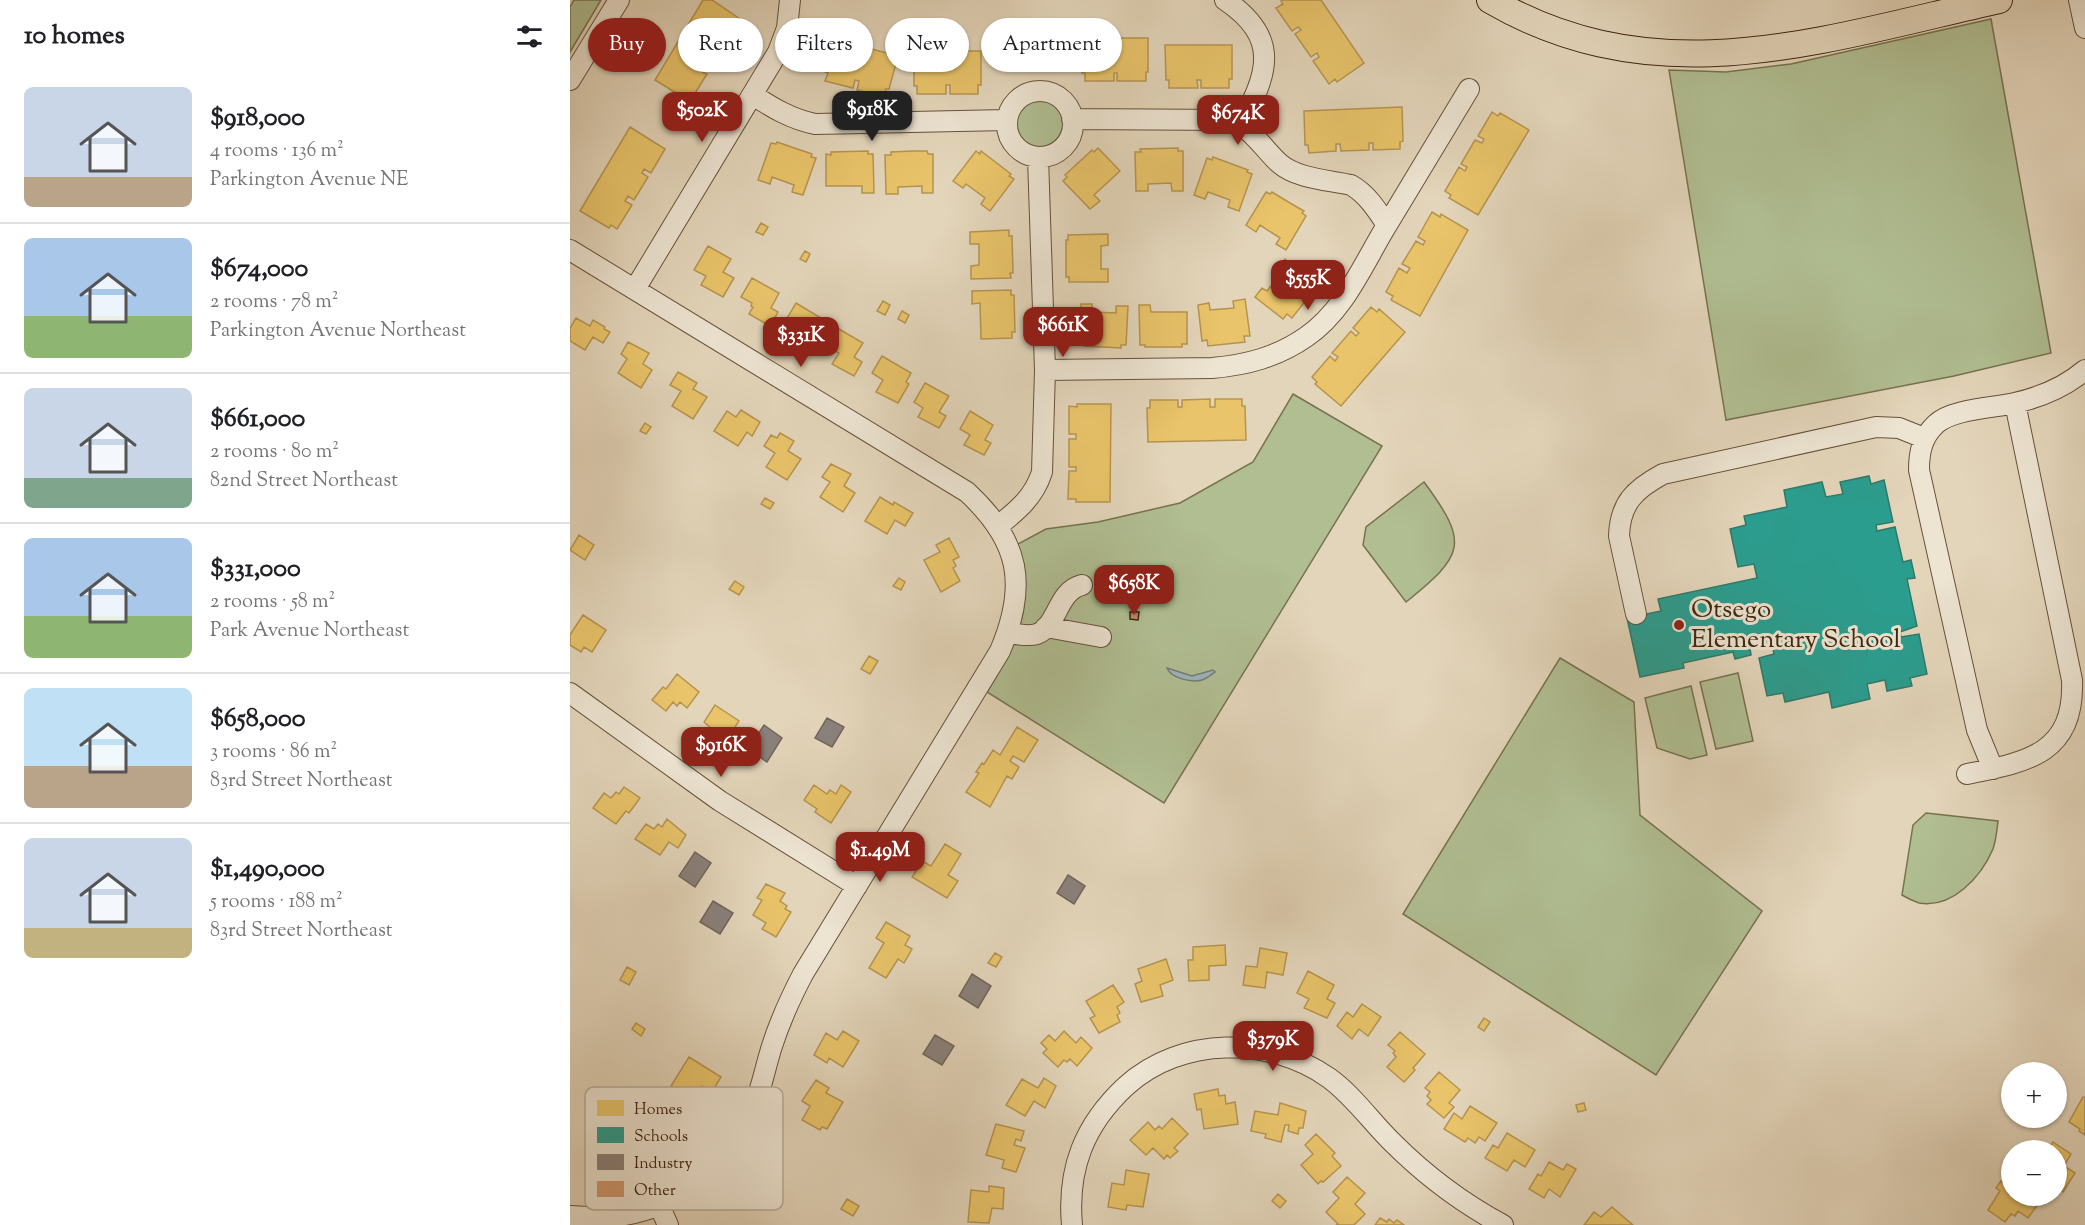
<!DOCTYPE html>
<html lang="en">
<head>
<meta charset="utf-8">
<style>
	:root { --surface:#fff; --page:#f6f6f6; --text:#202124; --muted:#757577; --line:#e0e0e0; --accent:#8f2418 }
	body { margin:0; font-family:"Sorts Mill Goudy",serif; background:var(--page); color:var(--text); height:100vh; display:flex; flex-direction:column; font-size:22px; white-space:nowrap }
	* { box-sizing:border-box; margin:0 }
	p { font-size:20px; color:var(--muted) }
	.icon { flex:none; width:33px; height:33px; fill:none; stroke:currentColor; stroke-width:2; stroke-linecap:round; stroke-linejoin:round }
	.map { position:relative; flex:1; overflow:hidden }
	.panel { display:flex; flex-direction:column; background:var(--surface); width:570px }
	.panel>* { flex:none }
	.top-card { position:absolute; left:18px; top:18px; width:570px; height:54px; display:flex; gap:12px }
	.buttons { position:absolute; left:1431px; top:1062px; display:grid; gap:12px }
	.buttons a { display:grid; place-items:center; width:66px; height:66px; border-radius:50%; background:var(--surface); box-shadow:0 2px 4px #0004; font-size:30px }
	.price { position:absolute; translate:-50% -51px; padding:0 14px; border-radius:12px; background:var(--accent); color:#fff; font-size:20px; line-height:39px; filter:drop-shadow(0 2px 3px #0008) }
	.price::after { content:''; position:absolute; left:50%; top:36px; width:18px; height:14px; margin-left:-9px; background:inherit; clip-path:polygon(0 0,100% 0,50% 100%) }
	.price.on { background:#222; color:#fff }
	ul { padding:0; list-style:none }
	li { display:flex; align-items:center; gap:18px; height:150px; padding:0 24px }
	li+li { border-top:2px solid var(--line) }
	li span { display:grid; place-items:center; flex:none; width:168px; height:120px; border-radius:9px; color:#555 }
	li>.icon { margin-inline-start:auto }
	span .icon { width:72px; height:72px; fill:#fffc; stroke-width:1 }
	li b { font-size:26px }
	h2 { display:flex; justify-content:space-between; align-items:center; height:72px; padding:0 24px; font-size:26px }
	.tag { padding:0 21px; border-radius:27px; background:var(--surface); box-shadow:0 2px 4px #0004; font-size:21px; line-height:54px }
	.tag.on { background:var(--accent); color:#fff }
	main { display:flex; flex:1; min-height:0 }
	.map>svg:first-child { display:block }
	.green { fill:#b0be92; stroke:#777250; stroke-width:1.5 }
	.water { fill:#9ab6bb; stroke:#757c76; stroke-width:1.5 }
	.homes { fill:#e9c46a; stroke:#b6944f; stroke-width:1.5 }
	.schools { fill:#2a9d8f; stroke:#307969; stroke-width:1.5 }
	.industry { fill:#8a817c; stroke:#73655b; stroke-width:1.5 }
	.building { fill:#d29871; stroke:#3e250f; stroke-width:1.5 }
	.lines { fill:none; stroke-linecap:round; stroke-linejoin:round }
	.minor-casing { stroke:#67513a; stroke-width:22 }
	.major-casing { stroke:#3e250f; stroke-width:28 }
	.minor { stroke:#ede4d2; stroke-width:20 }
	.major { stroke:#e3d5ba; stroke-width:26 }
	.poi-dot { fill:#8f2418; stroke:#ede4d2; stroke-width:2 }
	.labels { text-anchor:middle; dominant-baseline:central; stroke-width:6; stroke-linejoin:round; paint-order:stroke }
	.poi-label { font-size:26px; fill:#3e250f; stroke:#ede4d2; text-anchor:start }
	.key { fill:#ede4d2; stroke:#b8ab98; stroke-width:1.5 }
	.key-label { font-size:16px; fill:#3e250f }
</style>
</head>
<body>
<main>
<section class="panel">
<h2>10 homes<svg class="icon" aria-label="filters" viewBox="0 0 24 24"><path d="M4 7h16M4 17h16"/><circle cx="9" cy="7" r="2"/><circle cx="15" cy="17" r="2"/></svg></h2>
<ul>
<li><span style="background:linear-gradient(#c9d6e8 75%,#b9a48a 0)"><svg class="icon" aria-label="home" viewBox="0 0 24 24"><path d="M3 11l9-7 9 7M6 9v11h12V9"/></svg></span><div><b>$918,000</b><p>4 rooms · 136 m²</p><p>Parkington Avenue NE</p></div></li>
<li><span style="background:linear-gradient(#a9c7e8 65%,#8fb573 0)"><svg class="icon" aria-label="home" viewBox="0 0 24 24"><path d="M3 11l9-7 9 7M6 9v11h12V9"/></svg></span><div><b>$674,000</b><p>2 rooms · 78 m²</p><p>Parkington Avenue Northeast</p></div></li>
<li><span style="background:linear-gradient(#c9d6e8 75%,#7fa58c 0)"><svg class="icon" aria-label="home" viewBox="0 0 24 24"><path d="M3 11l9-7 9 7M6 9v11h12V9"/></svg></span><div><b>$661,000</b><p>2 rooms · 80 m²</p><p>82nd Street Northeast</p></div></li>
<li><span style="background:linear-gradient(#a9c7e8 65%,#8fb573 0)"><svg class="icon" aria-label="home" viewBox="0 0 24 24"><path d="M3 11l9-7 9 7M6 9v11h12V9"/></svg></span><div><b>$331,000</b><p>2 rooms · 58 m²</p><p>Park Avenue Northeast</p></div></li>
<li><span style="background:linear-gradient(#bfe0f5 65%,#b9a48a 0)"><svg class="icon" aria-label="home" viewBox="0 0 24 24"><path d="M3 11l9-7 9 7M6 9v11h12V9"/></svg></span><div><b>$658,000</b><p>3 rooms · 86 m²</p><p>83rd Street Northeast</p></div></li>
<li><span style="background:linear-gradient(#c9d6e8 75%,#c2b280 0)"><svg class="icon" aria-label="home" viewBox="0 0 24 24"><path d="M3 11l9-7 9 7M6 9v11h12V9"/></svg></span><div><b>$1,490,000</b><p>5 rooms · 188 m²</p><p>83rd Street Northeast</p></div></li>
</ul>
</section>
<div class="map">
<svg width="1515" height="1225" viewBox="0 0 1515 1225">
	<rect width="100%" height="100%" fill="#e3d5ba"/>
	<filter id="stains"><feTurbulence type="fractalNoise" baseFrequency=".00333" numOctaves="4"/><feColorMatrix values="0 0 0 0 .2 0 0 0 0 .09 0 0 0 0 .02 0 0 0 .5 -.17"/></filter>
	<radialGradient id="worn" r=".72"><stop offset=".6" stop-color="#630" stop-opacity="0"/><stop offset="1" stop-color="#630" stop-opacity=".3"/></radialGradient>
	<path class="green" d="M4,0H31L0,52V7Z
		M1421,19L1481,353L1384,376L1156,420L1099,70L1156,72L1221,64Z
		M445 123a24 24 0 1 1 48 0a24 24 0 1 1-48 0Z
		M723,394L812,446L594,803L417,692C449,638 466,608 446,545L476,529L528,522L610,503L683,462Z
		M854,482C900,544 894,555 836,602L793,545L796,527Z
		M990,658L1064,702L1070,815L1192,911L1086,1075L833,914Z
		M1168,673L1183,741L1146,749L1130,682Z
		M1121,686L1137,755L1120,759L1087,748L1075,698Z
		M1356,813L1428,821C1427,830 1426,840 1423,849C1411,877 1382,909 1349,903C1343,901 1337,898 1332,895L1343,825Z"/>
	<path class="water" d="M597,668L622,676L643,670L645,672C641,675 636,679 632,680C621,683 601,678 597,668Z"/>
	<path class="homes" d="M133,0H142L170,19L156,43L149,39L147,43L153,47L139,70L133,66L130,71L137,74L122,98L116,95L114,98L85,80Z
		M713,0H751L794,63L767,82L765,79L759,84L743,61L749,57L747,53L741,57L725,34L731,30L728,27L722,31L706,8L713,4L711,1Z
		M428,25H494V59L492,60V68H464V60H460V68H431V60H428Z
		M512,38H578V72H576V81H547V73H544V81H515V73H512Z
		M264,39L328,56L319,89H316L314,97L287,90L289,81L285,80L283,88L255,81L258,73L255,72Z
		M595,45H662V79H659V88H631V80H627L628,88H599V80H596Z
		M344,51H411V85H408V94H380V85H376V94H347V86H344Z
		M832,107L833,141L830,142V149L803,150V143H799V150L771,151L770,144H766V151L739,153L738,145H735L734,111Z
		M922,112L928,116L930,113L959,130L908,215L879,198L881,195L875,191L889,167L895,171L897,167L891,164L905,140L912,143L914,139L908,136Z
		M60,127L95,149L81,173L74,169L72,173L78,177L64,200L58,196L55,201L62,205L47,229L41,225L39,228L10,211Z
		M207,142L242,154L241,157L246,158L233,195L222,192L224,185L202,177L200,184L188,180L201,143L206,144Z
		M528,148L550,171L524,195L530,201L520,209L493,181L497,177L495,175L522,150L524,152Z
		M608,148V151H613V191H602L601,183L578,184V191H566L565,152H571L570,149Z
		M298,151V154H303L304,193H292V186H256V154L261,155V152Z
		M342,151H357L358,154H363V193H352V186L328,187V194H316L315,155H321V152Z
		M406,151L410,154L411,151L441,174L439,176L444,179L420,211L411,204L415,198L396,184L393,188L383,181Z
		M643,157L678,170L677,172L682,174L669,211L658,207L660,200L638,192L635,199L624,195L637,158L642,160Z
		M696,192L700,194L702,192L720,203L734,211L732,213L736,216L716,250L706,244L710,238L690,225L686,232L676,225Z
		M862,212L870,217L871,214L898,230L850,316L821,300L823,296L816,292L829,268L837,273L840,268L832,264L846,241L853,245L855,241L848,237Z
		M191,223L198,227L193,235L186,232Z
		M439,230V236H442L443,273H440L441,278L401,279V266L409,265V244H400V232Z
		M538,234V245L531,246V269H538V282H499V277H496V240H498V235Z
		M138,246L161,259L153,272L164,278L153,297L131,285L136,276L124,270Z
		M235,251L240,254L236,262L230,259Z
		M715,259L743,281L739,286L744,290L722,318L717,314L713,319L685,297L692,288L697,291L713,271L708,268Z
		M182,278L209,293L201,308L208,312L200,326L179,314L183,307L181,306L182,303L171,297Z
		M441,290V295H444L445,332H442V338L411,339L410,303L402,304V291Z
		M675,299L680,336H674L675,342L638,346L637,340L632,341L628,305L639,303L640,310L664,308L663,301Z
		M313,301L320,305L315,315L307,311Z
		M226,303L251,318L245,329L253,334L242,353L222,340L227,332L225,330L227,327L216,320Z
		M511,304H522V312L546,313V306H558L556,345H551V348L514,346V343H509Z
		M569,305H580L581,312H617V344H612V347H575V345H570Z
		M801,307L807,312L809,309L835,332L771,406L745,384L747,382L742,377L760,356L765,361L768,357L762,353L781,331L786,336L789,333L783,328Z
		M332,311L339,315L335,323L328,319Z
		M6,318L20,326L23,320L35,327L34,329L40,332L33,343L23,337L15,350L0,341V328Z
		M269,329L293,343L284,357L292,362L284,376L262,364L269,353L258,347Z
		M58,342L79,353L73,364L82,370L71,388L48,373L57,359L51,354Z
		M312,356L341,373L336,382L339,384L328,403L306,392L313,380L302,373Z
		M108,372L127,383L123,389L137,397L123,419L102,406L111,391L100,385Z
		M355,383L379,396L369,412L376,416L369,428L348,417L353,408L344,402Z
		M640,399V407H645V399H672V406H675L676,440L578,442L577,408H580V400H608V407H612V400Z
		M507,404H541L540,502H506V499H498L499,471H506V467H499V439H506V434H499V406L507,407Z
		M171,410L190,422L182,436L177,432L168,446L144,431L157,411L166,417Z
		M400,411L423,425L415,440L421,443L414,455L394,445L400,435L390,429Z
		M75,423L81,427L76,434L70,431Z
		M210,433L224,441L218,451L231,459L217,480L196,467L205,453L194,446L201,435L207,438Z
		M261,464L281,474L274,486L285,493L273,512L250,497L260,482L252,477Z
		M310,497L323,505L324,502L343,513L335,526L325,520L317,534L295,521Z
		M195,498L204,503L200,509L191,504Z
		M9,535L24,545L15,560L0,550Z
		M379,538L389,557L383,560L386,566L383,568L390,581L371,592L354,560L370,552L366,545Z
		M329,578L335,582L331,590L323,586Z
		M165,581L174,587L169,595L159,589Z
		M13,615L36,630L22,652L14,647L11,652L0,645V635Z
		M299,656L308,661L300,674L291,669Z
		M107,674L129,692L117,708L110,702L107,706L103,702L96,711L82,700L93,687L96,689Z
		M145,705L169,721L150,750L135,740L142,729L134,722Z
		M447,727L468,740L454,762L443,756L440,761L449,767L442,779L437,776L420,807L396,792L409,773L406,772L412,763L414,764L423,750L430,755Z
		M244,785L257,794L260,790L266,794L271,785L281,792L261,823L245,812L247,809L234,800Z
		M54,787L70,798L59,813L56,811L46,824L23,808L34,793L41,798L46,792L49,794Z
		M97,819L116,835L108,848L99,842L90,855L65,839L76,824L84,829L88,824L92,827Z
		M375,844L391,854L378,875L388,881L377,898L342,877L352,861L361,866Z
		M196,884L215,893L210,901L217,906L215,909L221,912L206,937L192,929L196,923L183,915L192,900L187,898Z
		M316,922L340,936L335,945L342,949L334,963L328,959L316,978L299,968L314,943L306,938Z
		M655,945L656,965L639,966V980L619,981L618,960H623V947Z
		M690,948L717,953L713,975L697,972L695,988L673,985L676,966L687,967Z
		M425,953L432,957L426,967L418,963Z
		M596,959L603,980L590,985L593,996L571,1002L565,984L572,981L568,969Z
		M57,967L66,972L59,985L50,980Z
		M738,971L764,985L757,999L765,1003L757,1018L734,1008L739,999L727,993Z
		M543,985L554,1002L547,1007L550,1013L547,1015L550,1022L529,1033L520,1018L525,1016L516,1001Z
		M792,1004L811,1017L798,1036L789,1029L782,1039L767,1026L777,1012L783,1017Z
		M914,1018L920,1022L914,1031L908,1027Z
		M66,1023L75,1029L71,1036L62,1029Z
		M273,1031L289,1041L273,1067L259,1058L257,1063L244,1055L256,1033L267,1040Z
		M494,1031L506,1043L511,1037L522,1048L507,1066L500,1059L497,1062L494,1060L488,1067L473,1053L477,1049L471,1043L479,1035L485,1041Z
		M830,1032L855,1054L843,1068L845,1070L834,1082L817,1067L826,1057L823,1053L825,1051L818,1045Z
		M119,1057L151,1077L142,1092L132,1086L124,1100L101,1086Z
		M869,1072L890,1090L879,1103L884,1107L874,1118L857,1104L861,1100L857,1096L860,1092L855,1088Z
		M474,1078L486,1086L475,1108L464,1101L455,1116L436,1105L452,1079L468,1088Z
		M246,1080L259,1088L256,1093L273,1102L257,1129L252,1127L250,1130L232,1120L240,1106L232,1101Z
		M648,1089L649,1096L655,1095L656,1104L665,1102L668,1124L634,1129L631,1109L627,1110L624,1094Z
		M1513,1097L1515,1098V1135L1509,1131L1510,1129L1499,1122Z
		M710,1103L736,1111L733,1128H729L728,1134L718,1131L719,1125H715L711,1142L695,1138L696,1134L681,1131L685,1111L708,1115Z
		M1014,1103L1016,1110L1008,1112L1006,1105Z
		M900,1106L927,1123L915,1141L909,1137L905,1143L898,1138L895,1142L874,1129L884,1113L892,1119Z
		M602,1118L618,1134L604,1148L608,1151L600,1158L597,1155L594,1159L583,1148L576,1155L560,1140L578,1122L585,1130L589,1126L592,1129Z
		M426,1124L454,1131L451,1141L446,1139L444,1145L455,1148L446,1172L432,1168L434,1160L416,1155Z
		M937,1133L965,1150L955,1167L944,1160L937,1171L915,1158L923,1145L928,1148Z
		M746,1134L765,1153L762,1156L771,1166L753,1182L751,1181L748,1184L731,1165L743,1154L735,1145Z
		M1483,1142L1501,1154L1494,1166L1505,1173L1493,1192L1486,1188V1150H1478Z
		M979,1162L993,1170L997,1164L1006,1169L990,1197L979,1189L974,1198L959,1189L968,1174L971,1176Z
		M556,1170L579,1174L573,1207L557,1205L556,1210L538,1207L542,1183L554,1185Z
		M777,1177L795,1193L785,1204L795,1214L784,1225H766L768,1224L756,1212L769,1198L763,1192Z
		M1431,1181L1442,1188V1196H1464L1471,1200L1458,1218L1448,1211L1445,1216L1441,1214L1435,1222L1418,1210L1430,1191L1426,1188Z
		M419,1186L434,1188L433,1209L422,1208L419,1223L398,1222L401,1190L419,1192Z
		M708,1194L716,1201L710,1208L702,1201Z
		M277,1199L289,1206L283,1216L271,1209Z
		M1042,1207L1063,1225H1014L1024,1212L1031,1217Z
		M810,1218L817,1222L819,1219L824,1223L827,1220L834,1225H805Z"/>
	<path class="schools" d="M1299,476L1301,484L1314,480L1323,522L1306,525L1307,531L1325,527L1333,562L1341,560L1345,578L1337,579L1347,626L1330,632L1331,637L1349,634L1357,674L1340,678L1342,686L1317,691L1315,680L1297,684L1300,699L1262,708L1259,692L1215,702L1213,693L1197,696L1189,658L1204,654L1202,643L1180,648L1181,655L1165,659L1163,652L1113,663L1114,668L1070,677L1057,618L1091,611L1088,599L1187,578L1184,564L1168,567L1160,529L1176,525L1174,516L1217,507L1214,490L1252,482L1256,497L1273,494L1270,482Z"/>
	<path class="industry" d="M257,718L274,727L262,747L245,738Z
		M194,725L212,738L197,762L178,749Z
		M125,852L141,863L125,887L109,876Z
		M498,875L515,886L504,904L487,893Z
		M143,901L163,913L150,934L130,922Z
		M402,974L421,986L408,1008L389,996Z
		M365,1035L384,1046L372,1065L353,1054Z"/>
	<path class="building" d="M560,612H569L568,620L560,619Z"/>
	<g class="lines">
		<g class="minor-casing">
			<path id="minor" d="M655,0C711,38 698,73 671,124
				M1509,0L1515,28
				M0,80L49,0
				M437 124a33 33 0 1 1 66 0a33 33 0 1 1-66 0Z
				M183,95C203,108 221,119 245,124L437,120
				M502,119L659,120C682,128 692,147 709,163C727,179 759,180 781,185C797,194 807,210 817,225
				M0,250L397,492C450,541 458,585 430,651L233,974C221,997 210,1021 202,1046C195,1068 191,1091 182,1112C156,1171 106,1210 41,1217C28,1218 14,1217 0,1216
				M65,289L208,52L217,28L220,0
				M475,370L642,368C677,365 707,357 736,337C773,312 792,267 814,230C842,183 871,136 899,89
				M428,526C448,510 464,497 472,472L475,370L468,157
				M1066,614L1049,536C1050,503 1065,489 1093,474L1306,427L1329,428L1354,438
				M476,627L531,637
				M438,633C447,634 458,637 467,634C488,626 487,591 512,585
				M0,693L150,801L287,886
				M1423,769L1407,730L1349,470C1349,452 1352,437 1366,424C1382,409 1424,408 1445,403C1471,397 1495,387 1515,370
				M1397,774C1457,762 1505,754 1502,680L1445,403
				M89,1205L98,1225
				M502,1225C497,1169 514,1125 556,1086C611,1036 700,1036 759,1078C784,1096 802,1123 823,1143C855,1175 894,1204 933,1225"/>
		</g>
		<g class="major-casing">
			<path id="major" d="M920,0C1088,98 1254,39 1429,0"/>
		</g>
		<use href="#minor" class="minor"/>
		<use href="#major" class="major"/>
	</g>
	<circle class="poi-dot" cx="1109" cy="625" r="6"/>
	<g class="labels">
		<g class="poi-label">
			<text x="1121" y="610">Otsego<tspan x="1121" dy="30">Elementary School</tspan></text>
		</g>
	</g>
	<rect x="15" y="1087" width="198" height="123" rx="9" class="key"/>
	<rect x="27" y="1100" width="27" height="16" fill="#e9c46a"/>
	<rect x="27" y="1127" width="27" height="16" fill="#2a9d8f"/>
	<rect x="27" y="1154" width="27" height="16" fill="#8a817c"/>
	<rect x="27" y="1181" width="27" height="16" fill="#d29871"/>
	<g class="key-label">
		<text x="64" y="1114">Homes</text>
		<text x="64" y="1141">Schools</text>
		<text x="64" y="1168">Industry</text>
		<text x="64" y="1195">Other</text>
	</g>
	<rect width="100%" height="100%" filter="url(#stains)"/>
	<rect width="100%" height="100%" fill="url(#worn)"/>
</svg>
<div class="buttons">
<a>+</a>
<a>−</a>
</div>
<b class="price on" style="left:302px;top:142px">$918K</b>
<b class="price" style="left:132px;top:143px">$502K</b>
<b class="price" style="left:668px;top:146px">$674K</b>
<b class="price" style="left:738px;top:311px">$555K</b>
<b class="price" style="left:493px;top:358px">$661K</b>
<b class="price" style="left:231px;top:368px">$331K</b>
<b class="price" style="left:564px;top:616px">$658K</b>
<b class="price" style="left:151px;top:778px">$916K</b>
<b class="price" style="left:310px;top:883px">$1.49M</b>
<b class="price" style="left:703px;top:1072px">$379K</b>
<div class="top-card">
<a class="tag on">Buy</a>
<a class="tag">Rent</a>
<a class="tag">Filters</a>
<a class="tag">New</a>
<a class="tag">Apartment</a>
</div>
</div>
</main>
</body>
</html>
